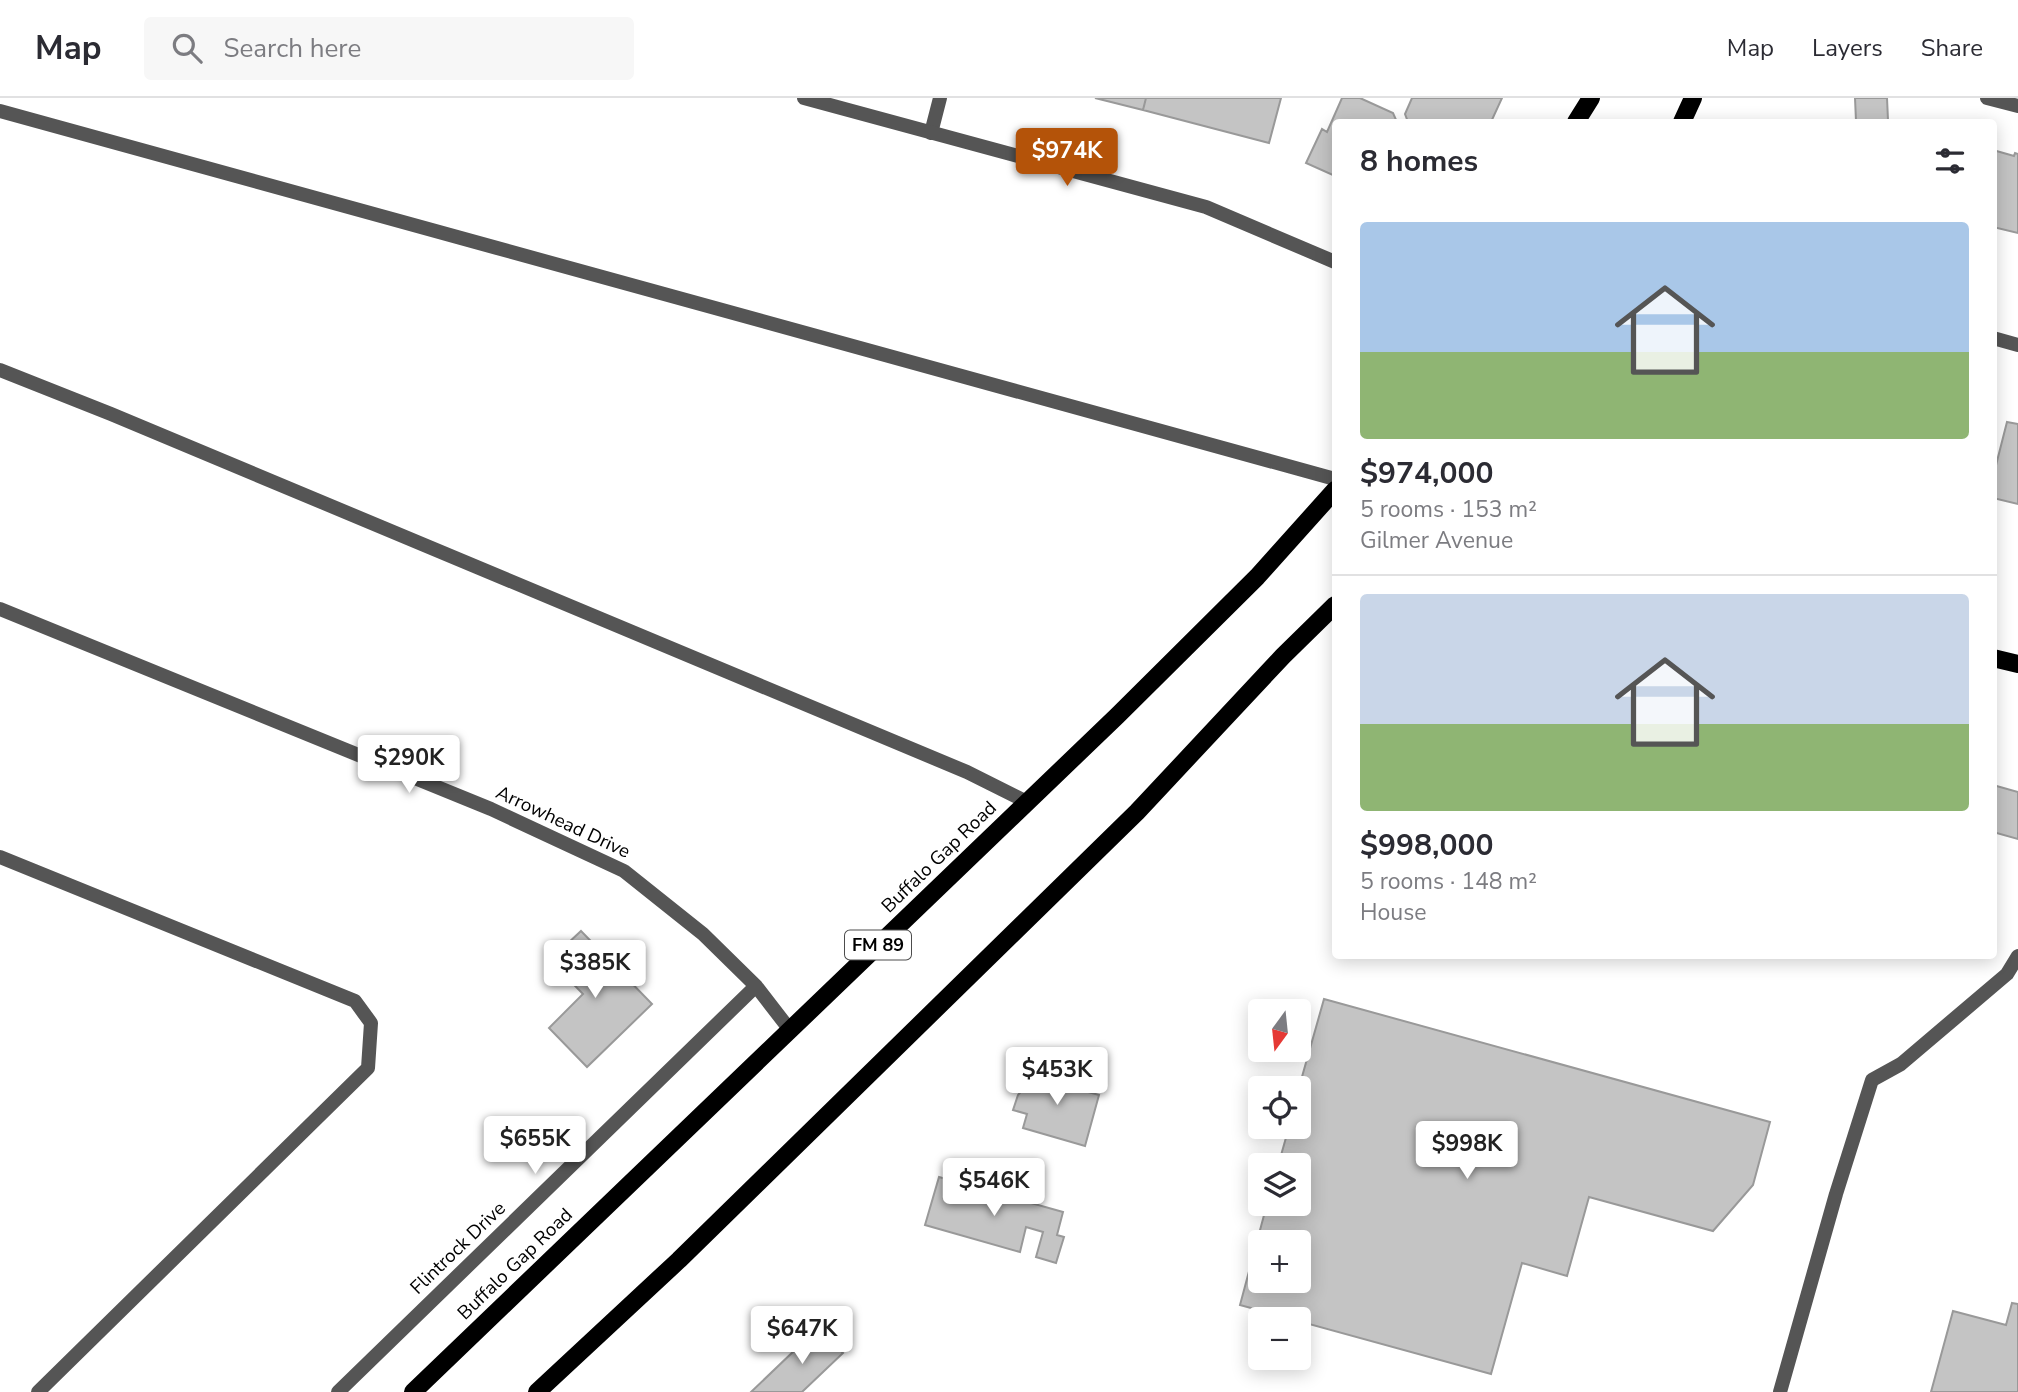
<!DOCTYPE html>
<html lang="en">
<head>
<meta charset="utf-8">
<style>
	:root { --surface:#fff; --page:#f7f7f7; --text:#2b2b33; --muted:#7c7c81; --line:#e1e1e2; --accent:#b45309 }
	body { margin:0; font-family:"Nunito Sans",sans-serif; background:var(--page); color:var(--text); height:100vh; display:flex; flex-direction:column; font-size:26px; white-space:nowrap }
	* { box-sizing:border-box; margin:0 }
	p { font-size:23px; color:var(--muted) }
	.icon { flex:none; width:38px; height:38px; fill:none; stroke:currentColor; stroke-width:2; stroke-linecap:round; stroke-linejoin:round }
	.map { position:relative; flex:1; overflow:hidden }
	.drawer { position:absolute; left:1332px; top:21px; width:665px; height:840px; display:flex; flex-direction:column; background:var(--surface); border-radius:7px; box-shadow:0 4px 18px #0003 }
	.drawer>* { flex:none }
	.needle { width:46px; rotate:195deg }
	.controls { position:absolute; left:1248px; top:901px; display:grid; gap:14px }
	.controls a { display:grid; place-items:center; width:63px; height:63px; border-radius:7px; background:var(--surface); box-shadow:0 4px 18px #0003; font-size:35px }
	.price { position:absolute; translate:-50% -60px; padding:0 16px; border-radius:7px; background:#fff; color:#222; font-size:23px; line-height:46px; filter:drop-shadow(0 2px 4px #0008) }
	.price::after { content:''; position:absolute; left:50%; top:42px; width:21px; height:16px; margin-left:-10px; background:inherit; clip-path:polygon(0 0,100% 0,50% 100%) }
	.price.on { background:var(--accent); color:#fff }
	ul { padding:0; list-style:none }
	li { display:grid; align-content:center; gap:14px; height:371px; padding:0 28px }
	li+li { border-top:2px solid var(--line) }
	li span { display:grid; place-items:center; height:217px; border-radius:7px; color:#555 }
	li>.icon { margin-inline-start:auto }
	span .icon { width:126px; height:126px; fill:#fffc; stroke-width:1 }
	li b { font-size:30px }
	h2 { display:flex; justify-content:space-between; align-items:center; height:84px; padding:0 28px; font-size:30px }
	header { display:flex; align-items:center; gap:42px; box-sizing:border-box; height:98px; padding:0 35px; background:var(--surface); border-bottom:2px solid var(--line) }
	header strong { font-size:33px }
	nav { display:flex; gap:38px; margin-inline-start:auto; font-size:24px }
	.search { width:490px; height:63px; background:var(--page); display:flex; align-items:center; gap:18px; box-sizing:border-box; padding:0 24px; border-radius:7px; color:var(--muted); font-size:26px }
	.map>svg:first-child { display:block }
	.building { fill:#c4c4c4; stroke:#999; stroke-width:2; fill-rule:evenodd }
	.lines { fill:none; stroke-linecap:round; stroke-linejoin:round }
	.service { stroke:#555; stroke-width:14 }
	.minor { stroke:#555; stroke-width:14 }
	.primary { stroke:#000; stroke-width:18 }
	.labels { text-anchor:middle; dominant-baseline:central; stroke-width:5; stroke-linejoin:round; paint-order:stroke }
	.shield { fill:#fff; stroke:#4c4c4c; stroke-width:2 }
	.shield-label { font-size:18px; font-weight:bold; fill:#000 }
	.street-label { font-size:19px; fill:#000; stroke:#fff }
</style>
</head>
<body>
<header>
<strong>Map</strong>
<div class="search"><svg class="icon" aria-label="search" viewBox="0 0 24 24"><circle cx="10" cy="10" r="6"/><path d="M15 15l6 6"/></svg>Search here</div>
<nav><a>Map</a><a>Layers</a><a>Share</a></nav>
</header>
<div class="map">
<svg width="2018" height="1294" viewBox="0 0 2018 1294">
	<rect width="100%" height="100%" fill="#fff"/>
	<path class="building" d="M1095,0H1146L1143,12Z
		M1146,0H1281L1269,45L1143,12Z
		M1342,0H1360L1393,15L1397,24H1335V78L1306,65L1322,31L1327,34Z
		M1412,0H1502L1491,24H1408L1405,16Z
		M1855,0H1887L1888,22L1852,24L1856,23Z
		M1993,52L2014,58L2015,55L2018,56V135L1993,129Z
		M2007,324L2018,326V406L1993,400V379Z
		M1993,687L2018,694V741L1993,734Z
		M581,833L652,906L587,969L549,930L583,896L550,862Z
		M1324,901L1770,1024L1753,1087L1713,1133L1589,1099L1567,1178L1522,1165L1491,1276L1240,1207L1267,1106H1298V1068H1278L1289,1029H1298V993ZM1260,1144H1298V1183H1260Z
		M1041,970L1083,982L1081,992L1099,997L1085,1048L1023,1030L1027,1016L1013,1012L1018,997Z
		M939,1079L1063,1114L1057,1137L1064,1139L1056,1165L1036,1159L1043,1134L1026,1129L1020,1154L925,1127Z
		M2012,1205L2018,1206V1294H1931L1953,1213L2006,1227Z
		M818,1230L843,1255L802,1294H751Z"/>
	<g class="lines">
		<path class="service" d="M1987,0L2018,8
			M0,13L1335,381
			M931,35L940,0
			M0,272L111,316L967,674L1027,704
			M0,759L355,903L371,925L368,970L38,1294
			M1780,1294L1836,1096L1872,982L1901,966L2007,876L2018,858"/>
		<path class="minor" d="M804,0L1206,109L1335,164
			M1993,240L2018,247
			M0,511L491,711L624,773L703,836L756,888L790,932
			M338,1294L756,888"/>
		<path class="primary" d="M1576,24L1591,0
			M1682,24L1693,0
			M1993,560L2018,566
			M413,1294L1117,618L1257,479L1335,392
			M537,1294L679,1162L1137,714L1283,558L1335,507"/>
	</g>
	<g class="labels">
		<rect class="shield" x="845" y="832.5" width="66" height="29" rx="5"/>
		<g class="shield-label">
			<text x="878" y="847">FM 89</text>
		</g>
		<g class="street-label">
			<text transform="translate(563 724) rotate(25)">Arrowhead Drive</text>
			<text transform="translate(939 759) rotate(-44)">Buffalo Gap Road</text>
			<text transform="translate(458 1150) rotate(-44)">Flintrock Drive</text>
			<text transform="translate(515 1166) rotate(-44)">Buffalo Gap Road</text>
		</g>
	</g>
</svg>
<div class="controls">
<a><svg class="needle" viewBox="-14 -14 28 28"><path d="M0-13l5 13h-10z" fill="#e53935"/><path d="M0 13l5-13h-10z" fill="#7c7c81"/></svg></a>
<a><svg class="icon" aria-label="locate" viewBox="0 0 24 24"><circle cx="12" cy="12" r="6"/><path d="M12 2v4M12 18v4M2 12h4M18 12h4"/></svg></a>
<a><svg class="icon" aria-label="layers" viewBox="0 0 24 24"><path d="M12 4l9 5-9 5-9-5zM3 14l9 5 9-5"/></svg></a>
<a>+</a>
<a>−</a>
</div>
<b class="price on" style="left:1067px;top:90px">$974K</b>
<b class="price" style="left:409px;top:697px">$290K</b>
<b class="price" style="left:595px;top:902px">$385K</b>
<b class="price" style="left:1057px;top:1009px">$453K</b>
<b class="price" style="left:535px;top:1078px">$655K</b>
<b class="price" style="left:1467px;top:1083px">$998K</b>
<b class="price" style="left:994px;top:1120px">$546K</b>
<b class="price" style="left:802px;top:1268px">$647K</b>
<section class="drawer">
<h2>8 homes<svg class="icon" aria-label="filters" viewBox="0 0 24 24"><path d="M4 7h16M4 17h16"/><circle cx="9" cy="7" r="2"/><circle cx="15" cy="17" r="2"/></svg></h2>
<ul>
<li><span style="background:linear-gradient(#a9c7e8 60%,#8fb573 0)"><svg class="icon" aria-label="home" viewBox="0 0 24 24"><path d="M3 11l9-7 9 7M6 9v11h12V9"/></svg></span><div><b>$974,000</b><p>5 rooms · 153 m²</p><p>Gilmer Avenue</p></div></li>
<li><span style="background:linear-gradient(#c9d6e8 60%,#8fb573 0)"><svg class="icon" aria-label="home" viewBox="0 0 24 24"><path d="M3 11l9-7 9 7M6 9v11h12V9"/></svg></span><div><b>$998,000</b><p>5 rooms · 148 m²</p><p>House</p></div></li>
</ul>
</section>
</div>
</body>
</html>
